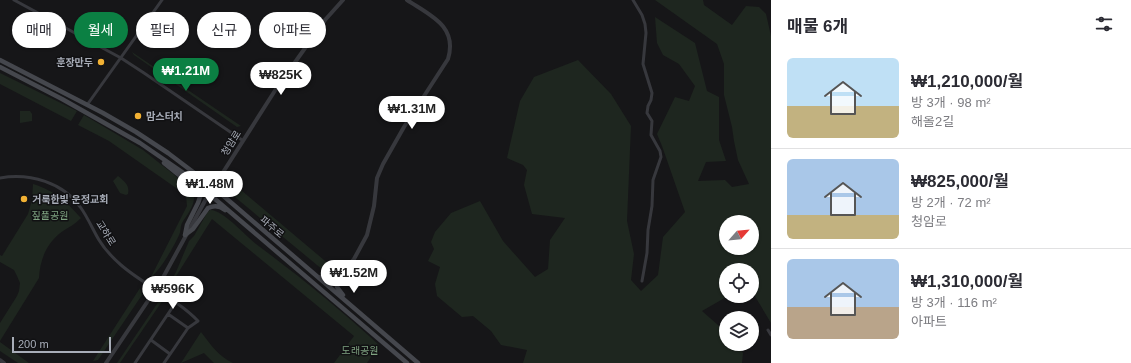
<!DOCTYPE html>
<html lang="ko">
<head>
<meta charset="utf-8">
<style>
	:root { --surface:#fff; --page:#f2f2f3; --text:#2b2b33; --muted:#7c7c81; --line:#e1e1e2; --accent:#0b8043 }
	body { margin:0; font-family:Arial,"Noto Sans KR",sans-serif; background:var(--page); color:var(--text); height:100vh; display:flex; flex-direction:column; font-size:15px; white-space:nowrap }
	* { box-sizing:border-box; margin:0 }
	p { font-size:13px; color:var(--muted) }
	.icon { flex:none; width:22px; height:22px; fill:none; stroke:currentColor; stroke-width:2; stroke-linecap:round; stroke-linejoin:round }
	.map { position:relative; flex:1; overflow:hidden }
	.details { display:flex; flex-direction:column; background:var(--surface); width:360px }
	.details>* { flex:none }
	.top-card { position:absolute; left:12px; top:12px; width:380px; height:36px; display:flex; gap:8px }
	.needle { width:26px; rotate:63deg }
	.controls { position:absolute; left:719px; top:215px; display:grid; gap:8px }
	.controls a { display:grid; place-items:center; width:40px; height:40px; border-radius:50%; background:var(--surface); box-shadow:0 1px 3px #0004; font-size:20px }
	.scale { position:absolute; left:12px; bottom:10px; width:99px; box-sizing:border-box; padding-left:4px; border:2px solid #a8adb8; border-top:0; font-size:11px; line-height:14px; white-space:nowrap; color:#a8adb8; -webkit-text-stroke:3px #111113; paint-order:stroke }
	.price { position:absolute; translate:-50% -34px; padding:0 9px; border-radius:14px; background:#fff; color:#222; font-size:13px; line-height:26px; filter:drop-shadow(0 1px 2px #0008) }
	.price::after { content:''; position:absolute; left:50%; top:24px; width:12px; height:9px; margin-left:-6px; background:inherit; clip-path:polygon(0 0,100% 0,50% 100%) }
	.price.active { background:var(--accent); color:#fff }
	ul { padding:0; list-style:none }
	li { display:flex; align-items:center; gap:12px; height:100px; padding:0 16px }
	li+li { border-top:1px solid var(--line) }
	li span { display:grid; place-items:center; flex:none; width:112px; height:80px; border-radius:6px; color:#555 }
	li>.icon { margin-inline-start:auto }
	span .icon { width:48px; height:48px; fill:#fffc; stroke-width:1 }
	li b { font-size:17px }
	h2 { display:flex; justify-content:space-between; align-items:center; height:48px; padding:0 16px; font-size:17px }
	.pill { padding:0 14px; border-radius:18px; background:var(--surface); box-shadow:0 1px 3px #0004; font-size:14px; line-height:36px }
	.pill.active { background:var(--accent); color:#fff }
	main { display:flex; flex:1; min-height:0 }
	.map>svg:first-child { display:block }
	.green { fill:#1e261f; fill-rule:evenodd }
	.lines { fill:none; stroke-linecap:round; stroke-linejoin:round }
	.minor { stroke:#37383d; stroke-width:3 }
	.tertiary { stroke:#37383d; stroke-width:4 }
	.secondary { stroke:#45474d; stroke-width:4.5 }
	.poi-dot { fill:#f2b134; stroke:#111113; stroke-width:1.5 }
	.labels { text-anchor:middle; dominant-baseline:central; stroke-width:3; stroke-linejoin:round; paint-order:stroke }
	.poi-label { font-size:10px; font-weight:bold; fill:#a8adb8; stroke:#111113; text-anchor:start }
	.street-label { font-size:10px; fill:#a8adb8; stroke:#111113 }
	.park-label { font-size:10px; fill:#7fa381; stroke:#111113 }
</style>
</head>
<body>
<main>
<div class="map">
<svg width="771" height="363" viewBox="0 0 771 363">
	<rect width="100%" height="100%" fill="#161618"/>
	<path class="green" d="M655,0H703L704,5L732,25L746,6L759,7L766,14L771,36V323L753,293H752V270H726V296H728L702,311L726,332V344H736L743,353L742,363H523L527,350L501,345L491,331L473,316L462,317L437,296L435,284L440,267L428,261L434,249L431,242L435,232L451,213L480,201L503,241L535,277L548,269L550,240L565,218L532,214L524,185L527,170L523,165L507,158L520,101L534,77L578,60L611,94L631,126L627,221L634,254L631,280L641,291L658,275L663,237L685,212L662,146L657,134L675,97L689,101L695,86L679,64L663,55L657,43L655,17L695,43L707,91L719,97V140L726,161L706,162L698,181L725,180L732,187L749,184L738,160L734,141L732,127L724,95V64L717,44ZM726,222H752V248H726Z
		M132,52L241,126L237,127L134,55Z
		M0,73L77,111L71,121L0,84Z
		M20,111H30L32,114V121L20,123Z
		M84,115L143,150L187,185C190,189 195,193 194,198C194,207 186,216 182,223C180,227 181,232 179,235C175,245 159,272 151,277L187,206L186,195L109,141L78,125Z
		M118,176C124,181 130,185 128,194L126,195L120,193L113,181Z
		M228,179L337,271L334,274L329,275L230,193L227,186Z
		M33,184C55,191 66,201 81,218C74,225 71,226 63,231C47,242 40,259 39,278L0,341V323L17,296L19,291L20,283L17,276L14,270L0,262V255L2,256L28,214L32,200Z
		M210,210C222,209 246,236 256,244C299,276 340,309 379,345L367,363H334L354,336L212,219L168,289L169,285L176,272L189,241L194,236L207,213Z
		M140,288L142,295L98,360L93,361Z
		M161,300H163L120,363H117L159,301Z
		M201,332C211,345 218,356 233,363H214L204,353L181,363Z
		M0,342L29,363H18L0,351Z"/>
	<g class="lines">
		<path class="minor" d="M14,0L121,58L144,73L242,140
			M633,0L642,15L645,24L646,33L643,64L652,93L651,100L648,106L647,113L652,121L651,135L660,151L661,157L653,180L652,206L648,230L647,253L642,281
			M87,105L162,0
			M0,178C30,173 63,182 81,208C88,218 93,230 99,240C105,250 113,258 121,265C145,286 176,298 198,321L188,328L164,363
			M168,314L188,328
			M768,330L771,335
			M151,340L170,354
			M135,363L176,302"/>
		<path class="tertiary" d="M338,278L354,259L367,235L374,206L377,178L383,164L404,127L448,59C458,26 430,15 407,0
			M0,360L4,363
			M106,363L160,283L206,199L276,89L325,20L343,0"/>
		<path class="secondary" d="M0,60L103,113L136,132L168,153L213,187L418,363
			M0,67L62,99L140,143L188,176L407,363
			M164,163L195,188L200,197L198,203L187,225L185,235
			M221,175L219,186L222,194
			M202,178L213,179L221,175
			M185,235L193,229L208,208C214,205 220,206 225,210
			M321,277C326,281 332,282 338,278
			M338,278L337,287L343,295"/>
	</g>
	<g class="poi-dot">
		<circle cx="101" cy="62" r="4"/>
		<circle cx="138" cy="116" r="4"/>
		<circle cx="24" cy="199" r="4"/>
	</g>
	<g class="labels">
		<g class="poi-label">
			<text x="93" y="62" text-anchor="end">훈장만두</text>
			<text x="146" y="116">맘스터치</text>
			<text x="32" y="199">거룩한빛 운정교회</text>
		</g>
		<g class="street-label">
			<text transform="translate(231 143) rotate(-58)">청암로</text>
			<text transform="translate(272 227) rotate(40)">파주로</text>
			<text transform="translate(106 233) rotate(58)">교하로</text>
		</g>
		<g class="park-label">
			<text x="50" y="215">짚풀공원</text>
			<text x="360" y="350">도래공원</text>
		</g>
	</g>
</svg>
<div class="controls">
<a><svg class="needle" viewBox="-14 -14 28 28"><path d="M0-13l5 13h-10z" fill="#e53935"/><path d="M0 13l5-13h-10z" fill="#7c7c81"/></svg></a>
<a><svg class="icon" aria-label="locate" viewBox="0 0 24 24"><circle cx="12" cy="12" r="6"/><path d="M12 2v4M12 18v4M2 12h4M18 12h4"/></svg></a>
<a><svg class="icon" aria-label="layers" viewBox="0 0 24 24"><path d="M12 4l9 5-9 5-9-5zM3 14l9 5 9-5"/></svg></a>
</div>
<div class="scale">200 m</div>
<b class="price active" style="left:186px;top:92px">₩1.21M</b>
<b class="price" style="left:281px;top:96px">₩825K</b>
<b class="price" style="left:412px;top:130px">₩1.31M</b>
<b class="price" style="left:210px;top:205px">₩1.48M</b>
<b class="price" style="left:354px;top:294px">₩1.52M</b>
<b class="price" style="left:173px;top:310px">₩596K</b>
<div class="top-card">
<a class="pill">매매</a>
<a class="pill active">월세</a>
<a class="pill">필터</a>
<a class="pill">신규</a>
<a class="pill">아파트</a>
</div>
</div>
<section class="details">
<h2>매물 6개<svg class="icon" aria-label="filters" viewBox="0 0 24 24"><path d="M4 7h16M4 17h16"/><circle cx="9" cy="7" r="2"/><circle cx="15" cy="17" r="2"/></svg></h2>
<ul>
<li><span style="background:linear-gradient(#bfe0f5 60%,#c2b280 0)"><svg class="icon" aria-label="home" viewBox="0 0 24 24"><path d="M3 11l9-7 9 7M6 9v11h12V9"/></svg></span><div><b>₩1,210,000/월</b><p>방 3개 · 98 m²</p><p>해올2길</p></div></li>
<li><span style="background:linear-gradient(#a9c7e8 70%,#c2b280 0)"><svg class="icon" aria-label="home" viewBox="0 0 24 24"><path d="M3 11l9-7 9 7M6 9v11h12V9"/></svg></span><div><b>₩825,000/월</b><p>방 2개 · 72 m²</p><p>청암로</p></div></li>
<li><span style="background:linear-gradient(#a9c7e8 60%,#b9a48a 0)"><svg class="icon" aria-label="home" viewBox="0 0 24 24"><path d="M3 11l9-7 9 7M6 9v11h12V9"/></svg></span><div><b>₩1,310,000/월</b><p>방 3개 · 116 m²</p><p>아파트</p></div></li>
</ul>
</section>
</main>
</body>
</html>
